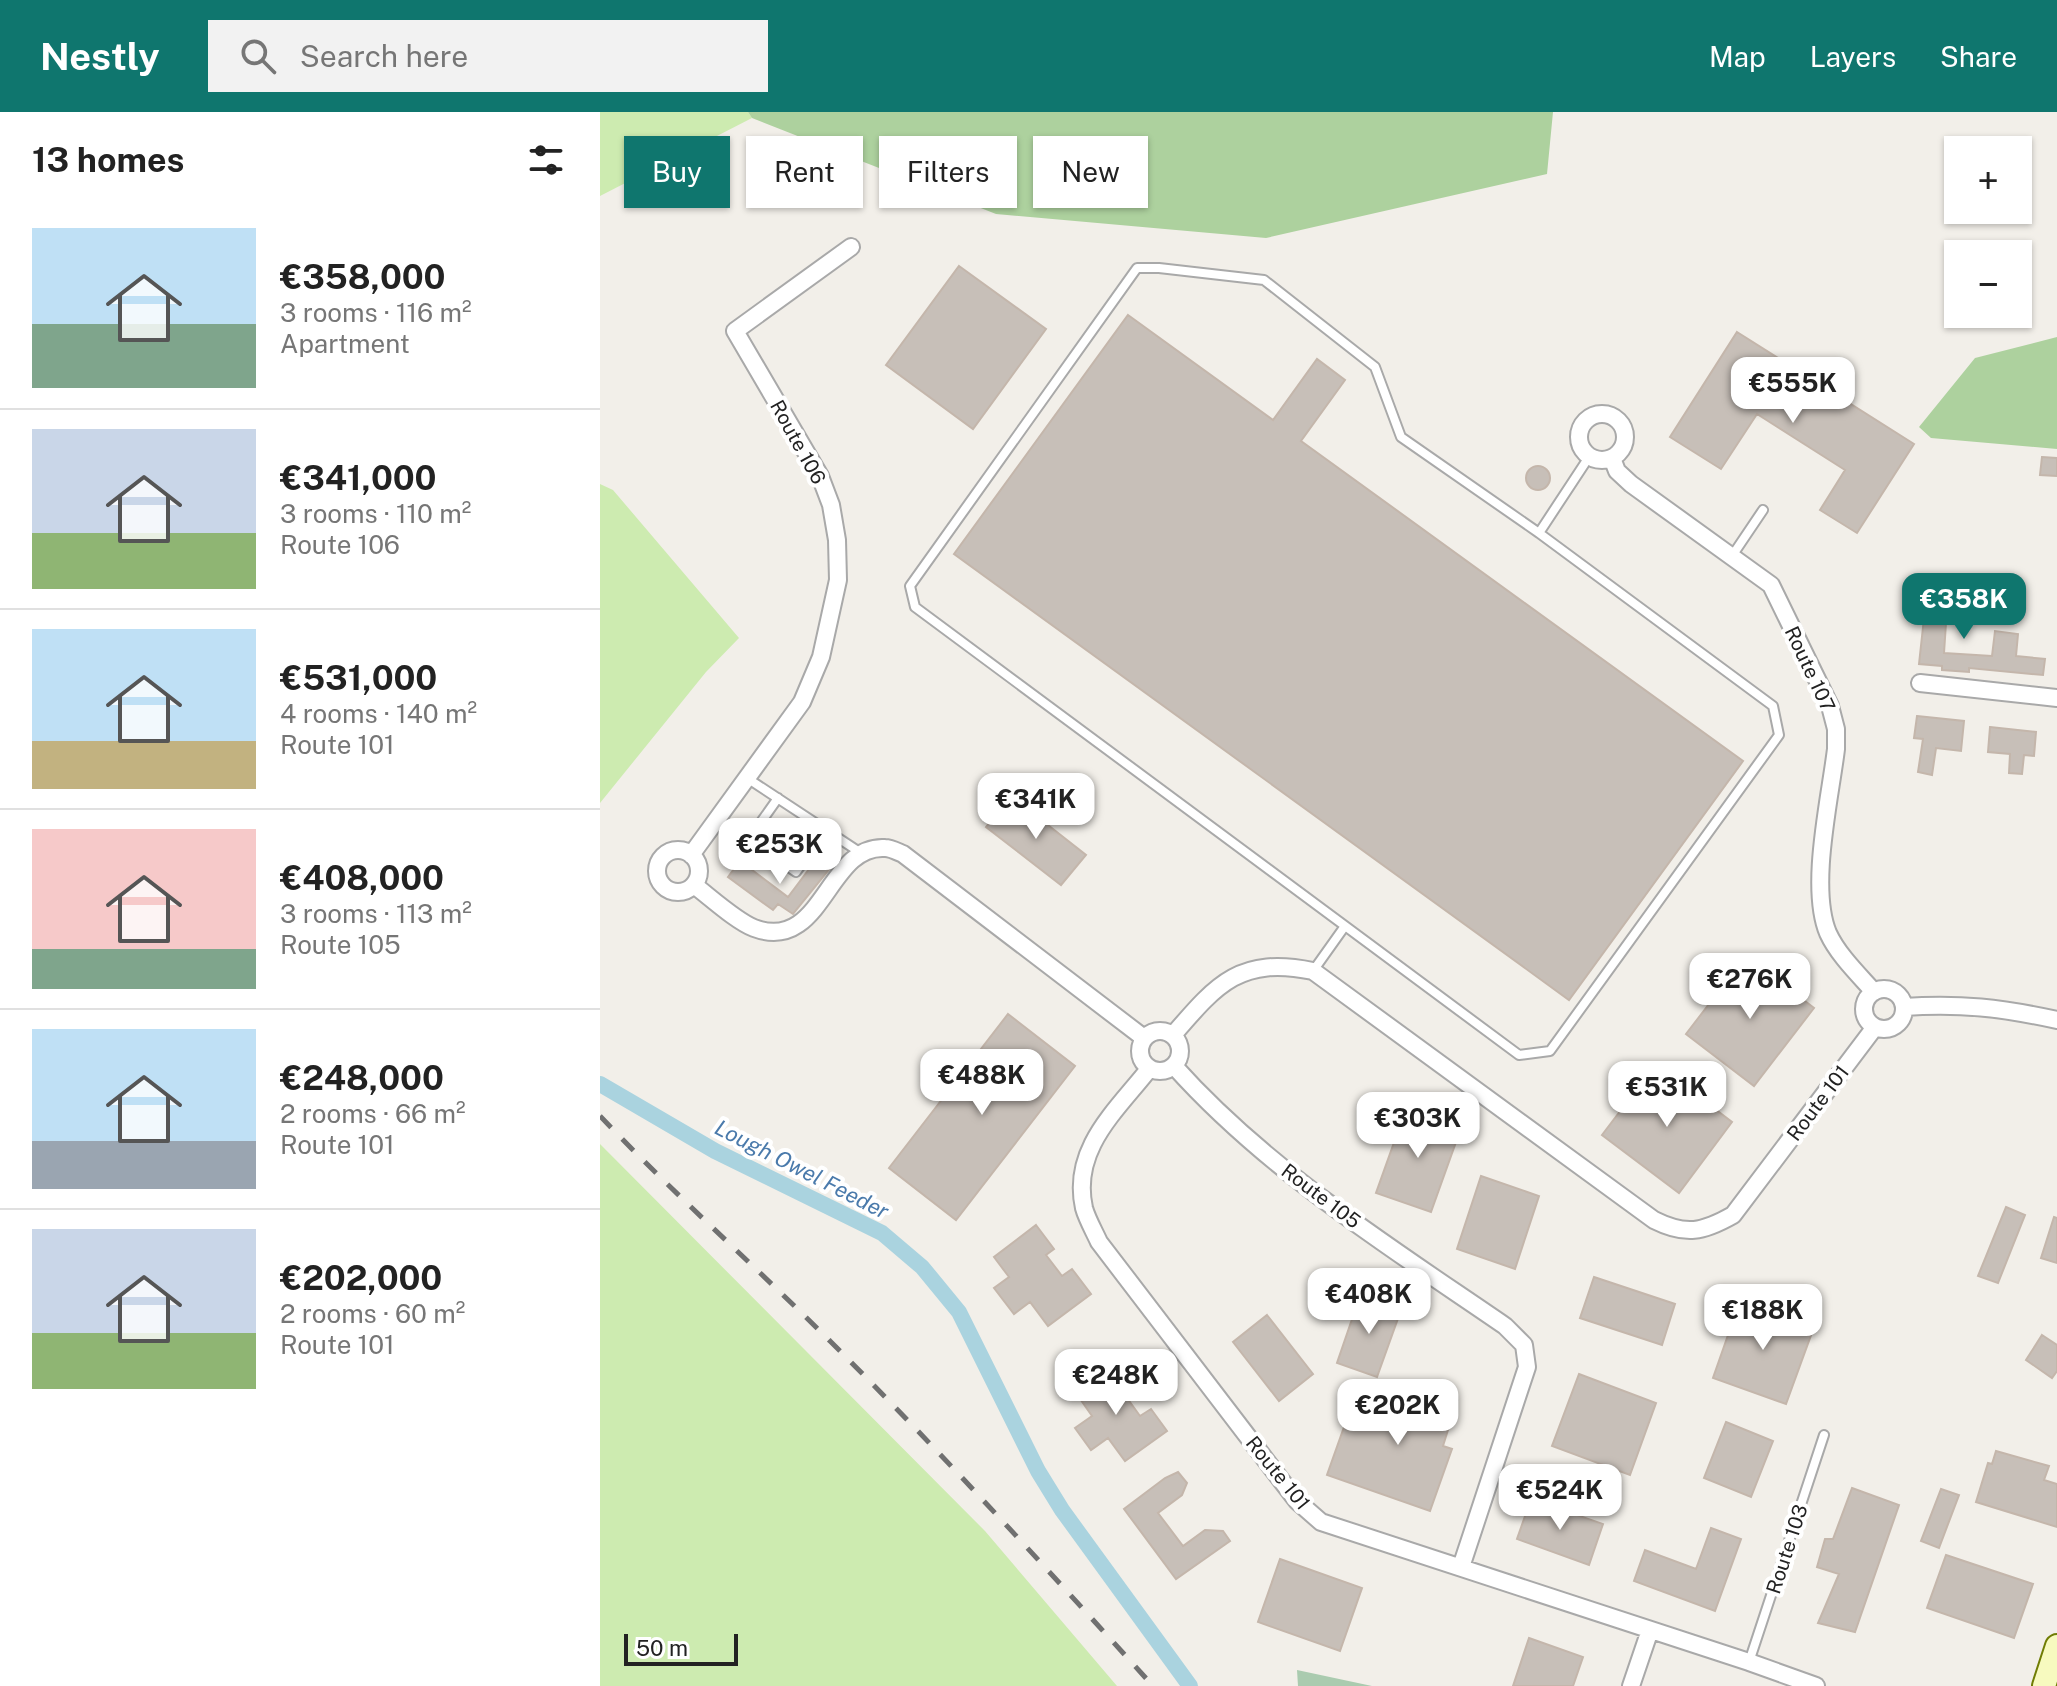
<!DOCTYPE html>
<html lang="en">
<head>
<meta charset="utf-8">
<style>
	:root { --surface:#fff; --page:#f2f2f2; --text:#222; --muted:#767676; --line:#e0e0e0; --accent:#0f766e }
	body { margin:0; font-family:"Public Sans",sans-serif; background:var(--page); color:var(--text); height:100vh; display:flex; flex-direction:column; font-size:30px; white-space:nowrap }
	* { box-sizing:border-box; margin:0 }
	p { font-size:26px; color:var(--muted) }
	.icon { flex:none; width:44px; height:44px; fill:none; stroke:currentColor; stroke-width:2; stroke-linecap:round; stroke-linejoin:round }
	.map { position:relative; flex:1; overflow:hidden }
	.panel { display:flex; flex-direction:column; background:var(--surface); width:600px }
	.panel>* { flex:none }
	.banner { position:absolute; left:24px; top:24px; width:760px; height:72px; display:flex; gap:16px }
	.fabs { position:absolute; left:1344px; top:24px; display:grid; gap:16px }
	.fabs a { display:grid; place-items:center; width:88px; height:88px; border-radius:0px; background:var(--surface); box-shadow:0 2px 6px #0004; font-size:40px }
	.scale { position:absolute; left:24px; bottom:20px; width:114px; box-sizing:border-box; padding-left:8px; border:4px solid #222; border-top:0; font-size:22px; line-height:28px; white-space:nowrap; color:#222; -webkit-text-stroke:6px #fff; paint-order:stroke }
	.price { position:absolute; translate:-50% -68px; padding:0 18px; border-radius:16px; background:#fff; color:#222; font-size:26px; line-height:52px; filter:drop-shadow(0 2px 4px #0008) }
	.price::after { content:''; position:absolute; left:50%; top:48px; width:24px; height:18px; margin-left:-12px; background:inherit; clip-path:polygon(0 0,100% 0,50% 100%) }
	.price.current { background:var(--accent); color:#fff }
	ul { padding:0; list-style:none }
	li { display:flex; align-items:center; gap:24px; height:200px; padding:0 32px }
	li+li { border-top:2px solid var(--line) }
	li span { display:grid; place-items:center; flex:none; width:224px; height:160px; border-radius:0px; color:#555 }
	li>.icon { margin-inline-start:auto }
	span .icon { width:96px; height:96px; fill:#fffc; stroke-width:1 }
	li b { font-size:34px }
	h2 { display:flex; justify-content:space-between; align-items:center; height:96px; padding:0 32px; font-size:34px }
	.chip { padding:0 28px; border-radius:0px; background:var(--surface); box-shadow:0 2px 6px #0004; font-size:28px; line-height:72px }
	.chip.current { background:var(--accent); color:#fff }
	header { display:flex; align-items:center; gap:48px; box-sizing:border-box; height:112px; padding:0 40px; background:var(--accent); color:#fff }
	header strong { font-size:38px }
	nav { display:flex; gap:44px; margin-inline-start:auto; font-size:28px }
	.search { width:560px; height:72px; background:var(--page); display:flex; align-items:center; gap:20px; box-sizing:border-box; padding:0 28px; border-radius:0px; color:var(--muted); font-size:30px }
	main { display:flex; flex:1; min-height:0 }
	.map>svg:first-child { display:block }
	.grass { fill:#cdebb0 }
	.forest { fill:#add19e }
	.cemetery { fill:#aacbaf }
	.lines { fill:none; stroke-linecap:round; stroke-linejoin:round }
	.canal { stroke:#aad3df; stroke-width:16 }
	.building { fill:#c7bfb8; stroke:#c4b6ab; stroke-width:2 }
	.service-casing { stroke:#a9a9a9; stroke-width:12 }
	.minor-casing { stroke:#a9a9a9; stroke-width:20 }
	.secondary-casing { stroke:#707d05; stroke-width:26 }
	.service { stroke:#fff; stroke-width:8 }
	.minor { stroke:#fff; stroke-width:16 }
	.secondary { stroke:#f7fabf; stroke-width:22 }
	.rail { stroke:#707070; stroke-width:5; stroke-dasharray:16 16; stroke-linecap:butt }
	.labels { text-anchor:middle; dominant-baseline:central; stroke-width:8; stroke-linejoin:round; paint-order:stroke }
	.street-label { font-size:20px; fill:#222; stroke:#fff }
	.water-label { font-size:22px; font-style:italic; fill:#4a7aab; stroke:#fff }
</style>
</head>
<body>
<header>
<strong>Nestly</strong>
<div class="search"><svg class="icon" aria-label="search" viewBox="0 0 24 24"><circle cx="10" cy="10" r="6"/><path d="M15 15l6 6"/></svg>Search here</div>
<nav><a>Map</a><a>Layers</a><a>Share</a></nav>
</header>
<main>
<section class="panel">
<h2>13 homes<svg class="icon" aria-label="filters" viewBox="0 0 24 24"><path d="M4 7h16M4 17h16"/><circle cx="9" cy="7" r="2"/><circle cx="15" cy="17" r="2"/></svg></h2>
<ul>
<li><span style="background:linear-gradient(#bfe0f5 60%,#7fa58c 0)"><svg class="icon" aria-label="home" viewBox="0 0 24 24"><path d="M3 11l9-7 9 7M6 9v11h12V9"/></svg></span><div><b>€358,000</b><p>3 rooms · 116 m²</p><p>Apartment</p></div></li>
<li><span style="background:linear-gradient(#c9d6e8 65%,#8fb573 0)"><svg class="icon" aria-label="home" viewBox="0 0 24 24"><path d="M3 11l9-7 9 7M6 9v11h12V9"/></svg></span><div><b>€341,000</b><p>3 rooms · 110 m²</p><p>Route 106</p></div></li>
<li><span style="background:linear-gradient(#bfe0f5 70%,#c2b280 0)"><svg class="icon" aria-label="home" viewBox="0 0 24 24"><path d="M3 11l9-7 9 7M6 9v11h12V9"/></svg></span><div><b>€531,000</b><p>4 rooms · 140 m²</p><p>Route 101</p></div></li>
<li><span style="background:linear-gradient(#f6c9c9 75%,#7fa58c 0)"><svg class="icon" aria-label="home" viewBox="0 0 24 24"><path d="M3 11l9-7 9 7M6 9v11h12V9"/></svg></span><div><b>€408,000</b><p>3 rooms · 113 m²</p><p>Route 105</p></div></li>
<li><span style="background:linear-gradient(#bfe0f5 70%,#9aa5b1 0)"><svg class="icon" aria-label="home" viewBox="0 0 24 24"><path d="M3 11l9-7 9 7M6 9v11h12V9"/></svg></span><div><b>€248,000</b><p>2 rooms · 66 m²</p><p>Route 101</p></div></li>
<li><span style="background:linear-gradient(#c9d6e8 65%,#8fb573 0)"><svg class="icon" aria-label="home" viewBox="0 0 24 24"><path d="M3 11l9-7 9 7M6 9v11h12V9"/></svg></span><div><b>€202,000</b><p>2 rooms · 60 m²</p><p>Route 101</p></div></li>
</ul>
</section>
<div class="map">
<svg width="1457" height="1574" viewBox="0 0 1457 1574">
	<rect width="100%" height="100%" fill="#f2efe9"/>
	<path class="grass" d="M0,0H148L152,6L0,84Z
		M0,372L13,378L139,526L106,560L0,691Z
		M0,1032L385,1419L517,1574H0Z"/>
	<path class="forest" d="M148,0H953L947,62L666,126L396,102L152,6Z
		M1457,225V337L1331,326L1319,315L1375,246Z"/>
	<path class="cemetery" d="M697,1558L772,1574H698Z"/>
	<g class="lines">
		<path class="canal" d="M0,972L115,1039L282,1121L322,1155L359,1200L438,1359L462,1398L590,1574"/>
	</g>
	<path class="building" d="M359,154L446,217L373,317L286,253Z
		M528,203L673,308L717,247L745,268L701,329L1143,649L969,888L354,442Z
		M1137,220L1314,332L1257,421L1220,398L1245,358L1157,302L1121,357L1070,325Z
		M1442,345L1457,346V364L1440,363Z
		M926 366a12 12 0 1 1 24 0a12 12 0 1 1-24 0Z
		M1316,468L1333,470L1330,488L1353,490L1350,511H1346L1344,541L1392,544L1395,519L1418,522L1416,544L1445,547L1443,563L1369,556V560L1342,558V554L1319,552L1324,506L1312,505Z
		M1317,604L1364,609L1361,639L1336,636L1332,663L1318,660L1323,627L1314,626Z
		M1390,615L1436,620L1434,644L1424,643L1422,662L1409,661L1410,642L1388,640Z
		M411,684L486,743L461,773L386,715Z
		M219,744L232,754L193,802L178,792L173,798L128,765L140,749L188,785Z
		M1146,844L1214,896L1154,974L1086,922Z
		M408,902L475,954L356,1108L289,1056Z
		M1056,952L1132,1010L1079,1081L1002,1023Z
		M806,997L861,1016L831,1100L776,1081Z
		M881,1064L939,1084L915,1157L857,1137Z
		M1406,1095L1425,1103L1398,1171L1378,1164Z
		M1454,1105L1457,1106V1151L1441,1146Z
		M436,1113L454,1137L446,1143L462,1164L472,1157L491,1182L448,1214L430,1190L414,1202L394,1176L409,1165L394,1145Z
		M994,1165L1075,1192L1062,1233L980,1206Z
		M760,1184L801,1198L777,1265L737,1251Z
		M1140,1189L1214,1215L1186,1292L1113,1266Z
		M667,1203L713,1262L679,1289L633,1230Z
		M1442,1223L1457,1233V1259L1452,1266L1426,1248Z
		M514,1253L529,1275L522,1279L540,1304L551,1297L567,1319L525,1349L508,1326L491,1338L475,1316L492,1304L476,1281Z
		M979,1262L1056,1291L1030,1363L952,1334Z
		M790,1269L857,1289L843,1334L852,1337L830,1399L727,1363L749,1301L777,1311Z
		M1126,1310L1173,1329L1151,1385L1104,1366Z
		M1396,1339L1449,1354L1444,1368L1457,1372V1415L1376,1390L1388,1351L1392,1352Z
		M578,1360L587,1371L582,1383L558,1401L583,1434L605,1418L623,1419L630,1429L576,1467L524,1397L565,1366Z
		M1252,1376L1299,1393L1255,1520L1218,1511L1239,1462L1217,1455L1225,1427H1233Z
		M1341,1377L1359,1383L1339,1436L1321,1429Z
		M931,1387L1003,1412L989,1453L917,1427Z
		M1111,1416L1141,1427L1115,1499L1034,1469L1045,1438L1096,1457Z
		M1346,1443L1433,1472L1414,1526L1327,1496Z
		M680,1447L762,1476L740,1539L658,1510Z
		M929,1526L983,1545L973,1574H913Z"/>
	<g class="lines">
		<g class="service-casing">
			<path id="service" d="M939,421L801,325L775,255L664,168L559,156H537L310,474L315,495L919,943L950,939L1179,623L1173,594L939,421L989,345
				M1132,444L1163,398
				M147,666L261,741
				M178,686L149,727L196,760L226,718
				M713,859L745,814
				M1149,1550L1224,1323"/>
		</g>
		<g class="minor-casing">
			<path id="minor" d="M979 325a23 23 0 1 1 46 0a23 23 0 1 1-46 0Z
				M1012,346L1017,359L1031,372L1171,473L1230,594L1236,617V637C1230,687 1209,775 1228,821C1238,843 1259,863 1274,880
				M1320,571L1457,586
				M57 759a21 21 0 1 1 42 0a21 21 0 1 1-42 0Z
				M91,743L202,590L221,545L238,468L237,428L231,393L220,364L135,219L251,135
				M94,773C110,785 136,809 154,816C223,842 227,732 285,736C291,736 298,740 303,742L544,926
				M1264 897a20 20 0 1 1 40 0a20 20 0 1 1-40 0Z
				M1304,895C1360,891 1402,896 1457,908
				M540 939a20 20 0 1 1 40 0a20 20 0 1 1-40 0Z
				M573,923C617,872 640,844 713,859L1054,1108C1086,1124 1103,1120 1133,1103L1275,915
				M574,954C668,1059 790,1135 905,1214L924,1233L927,1255L861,1455
				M549,957C516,999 471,1037 484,1096C487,1107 494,1119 499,1130L697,1389L721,1410L1149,1550L1216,1574
				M1031,1574L1050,1518"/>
		</g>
		<g class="secondary-casing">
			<path id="secondary" d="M1444,1574L1457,1534"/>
		</g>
		<use href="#service" class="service"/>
		<use href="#minor" class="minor"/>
		<use href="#secondary" class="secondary"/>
		<path class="rail" d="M0,1004C74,1082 154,1153 230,1229C341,1340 447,1457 553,1574"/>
	</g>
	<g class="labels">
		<g class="street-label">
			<text transform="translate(198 330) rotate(61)">Route 106</text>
			<text transform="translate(1210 557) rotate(65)">Route 107</text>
			<text transform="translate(1218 991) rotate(-53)">Route 101</text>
			<text transform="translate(721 1084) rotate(37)">Route 105</text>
			<text transform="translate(678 1361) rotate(51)">Route 101</text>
			<text transform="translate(1187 1437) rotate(-72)">Route 103</text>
		</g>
		<g class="water-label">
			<text transform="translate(202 1057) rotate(27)">Lough Owel Feeder</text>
		</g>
	</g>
</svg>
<div class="fabs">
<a>+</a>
<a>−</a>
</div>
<div class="scale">50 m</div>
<b class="price" style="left:1193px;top:313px">€555K</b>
<b class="price current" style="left:1364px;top:529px">€358K</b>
<b class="price" style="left:436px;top:729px">€341K</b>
<b class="price" style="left:180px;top:774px">€253K</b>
<b class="price" style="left:1150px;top:909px">€276K</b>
<b class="price" style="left:382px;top:1005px">€488K</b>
<b class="price" style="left:1067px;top:1017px">€531K</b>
<b class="price" style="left:818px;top:1048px">€303K</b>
<b class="price" style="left:769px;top:1224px">€408K</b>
<b class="price" style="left:1163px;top:1240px">€188K</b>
<b class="price" style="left:516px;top:1305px">€248K</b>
<b class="price" style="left:798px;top:1335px">€202K</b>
<b class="price" style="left:960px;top:1420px">€524K</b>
<div class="banner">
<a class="chip current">Buy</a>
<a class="chip">Rent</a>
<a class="chip">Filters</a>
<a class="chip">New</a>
</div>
</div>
</main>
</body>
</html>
